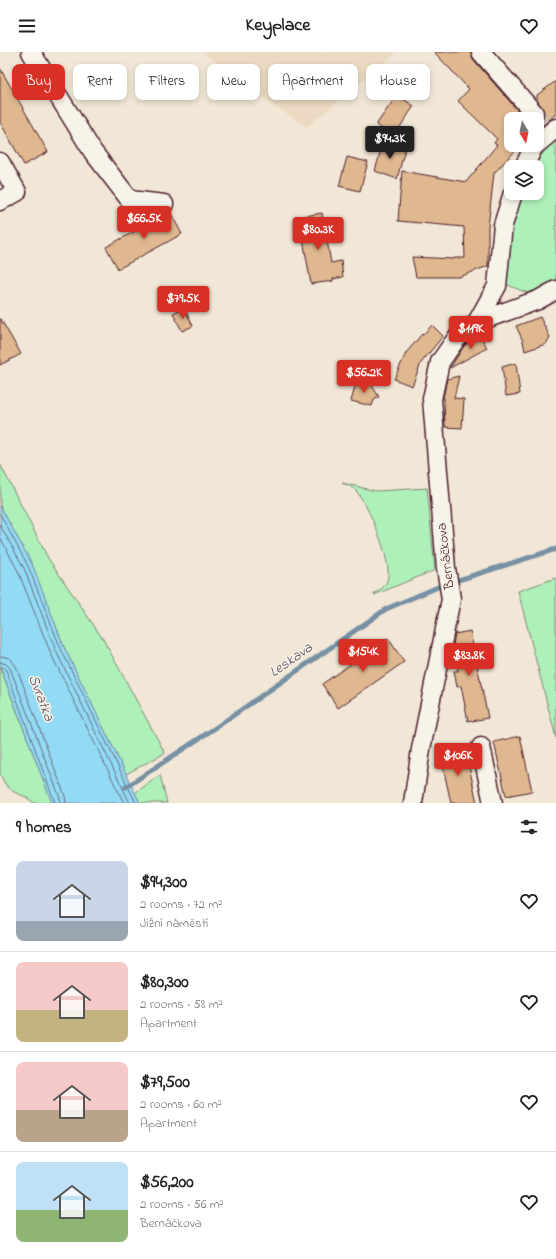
<!DOCTYPE html>
<html lang="en">
<head>
<meta charset="utf-8">
<style>
	:root { --surface:#fff; --page:#f6f6f6; --text:#222; --muted:#767676; --line:#e0e0e0; --accent:#d93025 }
	body { margin:0; font-family:"Indie Flower",sans-serif; background:var(--page); color:var(--text); height:100vh; display:flex; flex-direction:column; font-size:15px; white-space:nowrap }
	* { box-sizing:border-box; margin:0 }
	p { font-size:13px; color:var(--muted) }
	.icon { flex:none; width:22px; height:22px; fill:none; stroke:currentColor; stroke-width:2; stroke-linecap:round; stroke-linejoin:round }
	.map { position:relative; height:751px; overflow:hidden }
	.sheet { display:flex; flex-direction:column; background:var(--surface); flex:1 }
	.sheet>* { flex:none }
	.top-card { position:absolute; left:12px; top:12px; width:532px; height:36px; display:flex; gap:8px }
	.needle { width:26px; rotate:170deg }
	.fabs { position:absolute; left:504px; top:60px; display:grid; gap:8px }
	.fabs a { display:grid; place-items:center; width:40px; height:40px; border-radius:8px; background:var(--surface); box-shadow:0 2px 6px #0003; font-size:20px }
	.price { position:absolute; translate:-50% -34px; padding:0 9px; border-radius:4px; background:var(--accent); color:#fff; font-size:13px; line-height:26px; filter:drop-shadow(0 1px 2px #0008) }
	.price::after { content:''; position:absolute; left:50%; top:24px; width:12px; height:9px; margin-left:-6px; background:inherit; clip-path:polygon(0 0,100% 0,50% 100%) }
	.price.current { background:#222; color:#fff }
	ul { padding:0; list-style:none }
	li { display:flex; align-items:center; gap:12px; height:100px; padding:0 16px }
	li+li { border-top:1px solid var(--line) }
	li span { display:grid; place-items:center; flex:none; width:112px; height:80px; border-radius:8px; color:#555 }
	li>.icon { margin-inline-start:auto }
	span .icon { width:48px; height:48px; fill:#fffc; stroke-width:1 }
	li b { font-size:17px }
	h2 { display:flex; justify-content:space-between; align-items:center; height:48px; padding:0 16px; font-size:17px }
	.tag { padding:0 14px; border-radius:8px; background:var(--surface); box-shadow:0 2px 6px #0003; font-size:14px; line-height:36px }
	.tag.current { background:var(--accent); color:#fff }
	header { display:flex; justify-content:space-between; align-items:center; height:52px; padding:0 16px; background:var(--surface); font-size:18px; font-weight:700 }
	.map>svg:first-child { display:block }
	.built { fill:#ecd9c1 }
	.green { fill:#aef0ba; stroke:#7c8872 }
	.water { fill:#93dbf5; stroke:#7690a4 }
	.lines { fill:none; stroke-linecap:round; stroke-linejoin:round }
	.shore { stroke:#676a7c; stroke-width:1 }
	.stream { stroke:#7690a4; stroke-width:5 }
	.building { fill:#dfb890; stroke:#4a1f2b }
	.minor-tunnel { stroke:#d0bfb4; stroke-width:18; stroke-dasharray:18 9; stroke-linecap:butt }
	.minor-casing { stroke:#4a1f2b; stroke-width:21 }
	.minor { stroke:#f7f3e8; stroke-width:18 }
	.labels { text-anchor:middle; dominant-baseline:central; stroke-width:3; stroke-linejoin:round; paint-order:stroke }
	.street-label { font-size:14px; fill:#4a1f2b; stroke:#f7f3e8 }
	.water-label { font-size:15px; font-style:italic; fill:#5c4e5e; stroke:#f7f3e8 }
</style>
</head>
<body>
<header><svg class="icon" aria-label="menu" viewBox="0 0 24 24"><path d="M4 6h16M4 12h16M4 18h16"/></svg>Keyplace<svg class="icon" aria-label="heart" viewBox="0 0 24 24"><path d="M12 20l-8-8c-3-5 5-10 8-4 3-6 11-1 8 4z"/></svg></header>
<div class="map">
<svg width="556" height="751" viewBox="0 0 556 751">
	<rect width="100%" height="100%" fill="#f2e7d6"/>
	<filter id="ink" filterUnits="userSpaceOnUse"><feTurbulence type="fractalNoise" baseFrequency=".025" numOctaves="2"/><feDisplacementMap in="SourceGraphic" scale="8" xChannelSelector="R" yChannelSelector="G"/><feConvolveMatrix kernelMatrix="1 2 1 2 8 2 1 2 1" color-interpolation-filters="sRGB"/></filter>
	<g filter="url(#ink)">
		<path class="built" d="M203,0H397L307,75L272,52Z"/>
		<path class="green" d="M556,86V229L530,242L505,232L511,177L520,141H537V115H532L533,114L549,91Z
			M0,412L48,506L103,587L165,701L126,722L64,595L32,512L0,454Z
			M342,431L376,439L427,436L435,518L374,543V542C379,539 385,535 387,529C394,512 368,452 356,439C353,435 347,433 342,431Z
			M556,526V686L518,539Z
			M0,615L52,751H34L26,745L14,740L5,732L0,722Z
			M160,723L167,751H140L135,741Z"/>
		<path class="water" d="M0,454L32,512L64,595L140,751H52L0,614Z"/>
		<g class="lines">
			<path class="shore" d="M0,462L28,514L61,597L136,751
				M0,473L24,516L56,599L130,751
				M0,485L18,519L51,602L124,751
				M0,604L10,606L16,614L65,744L66,751
				M0,610L6,612L10,616L60,746V751
				M0,615H3L6,618L55,751"/>
			<path class="stream" d="M452,530L556,497
				M126,735L218,674L386,557L445,532"/>
		</g>
		<path class="building" d="M434,0H471L473,7L525,67H511V93H521L494,121L488,175V214L459,225H416L412,205L454,207V206H465L464,175L398,169L402,119L466,130L497,93L494,91L497,87L458,49L469,37Z
			M0,16L48,100L24,113L0,70Z
			M556,29V62L537,78V71L541,69L544,65V59L537,48V43Z
			M397,43L414,54L394,84L376,73Z
			M383,90L405,97L397,127L375,119Z
			M347,105L368,110L360,139L339,134Z
			M170,160L182,182L118,217L106,195Z
			M322,161L331,211L341,209L343,225L333,227V229L311,232L299,165Z
			M184,256L193,274L182,279L173,261Z
			M540,265L550,285L546,292L525,299L523,289L516,274Z
			M0,266L21,302L0,313Z
			M432,273L443,284L421,311L412,334L394,327L406,301L422,282L423,283Z
			M480,282L487,296L450,316L464,294Z
			M516,311L520,342L506,344L502,315Z
			M459,324L454,346L464,347L462,376L445,375L444,346H443L447,327Z
			M357,328L371,332L379,345L374,348L372,354L351,349Z
			M470,579L488,666L472,669L471,668L468,669L461,634L457,635L454,619H458L453,593L455,582Z
			M388,586L404,610L338,656L322,632Z
			M520,684L532,739L506,744L494,690Z
			M465,696L477,751H451L440,701Z"/>
		<g class="lines">
			<path class="minor-tunnel" d="M534,61L544,72"/>
			<g class="minor-casing">
				<path id="minor" d="M31,0L93,100L130,148L164,152
					M481,0L534,61
					M537,92L556,76
					M0,110L17,140L0,149
					M524,115L533,96L536,93
					M477,270L538,248L556,238
					M481,695L493,751
					M413,751L421,697L451,547L446,516L432,347L440,310L456,287L477,270L497,234L503,173L513,141"/>
			</g>
			<use href="#minor" class="minor"/>
		</g>
	</g>
	<g class="labels">
		<g class="street-label">
			<text transform="translate(446 504) rotate(-97)">Bernáčkova</text>
		</g>
		<g class="water-label">
			<text transform="translate(291 608) rotate(-35)">Leskava</text>
			<text transform="translate(41 646) rotate(69)">Svratka</text>
		</g>
	</g>
</svg>
<div class="fabs">
<a><svg class="needle" viewBox="-14 -14 28 28"><path d="M0-13l5 13h-10z" fill="#e53935"/><path d="M0 13l5-13h-10z" fill="#767676"/></svg></a>
<a><svg class="icon" aria-label="layers" viewBox="0 0 24 24"><path d="M12 4l9 5-9 5-9-5zM3 14l9 5 9-5"/></svg></a>
</div>
<b class="price current" style="left:390px;top:108px">$94.3K</b>
<b class="price" style="left:144px;top:188px">$66.5K</b>
<b class="price" style="left:318px;top:199px">$80.3K</b>
<b class="price" style="left:183px;top:268px">$79.5K</b>
<b class="price" style="left:471px;top:298px">$119K</b>
<b class="price" style="left:364px;top:342px">$56.2K</b>
<b class="price" style="left:363px;top:621px">$154K</b>
<b class="price" style="left:469px;top:625px">$83.8K</b>
<b class="price" style="left:458px;top:725px">$106K</b>
<div class="top-card">
<a class="tag current">Buy</a>
<a class="tag">Rent</a>
<a class="tag">Filters</a>
<a class="tag">New</a>
<a class="tag">Apartment</a>
<a class="tag">House</a>
</div>
</div>
<section class="sheet">
<h2>9 homes<svg class="icon" aria-label="filters" viewBox="0 0 24 24"><path d="M4 7h16M4 17h16"/><circle cx="9" cy="7" r="2"/><circle cx="15" cy="17" r="2"/></svg></h2>
<ul>
<li><span style="background:linear-gradient(#c9d6e8 75%,#9aa5b1 0)"><svg class="icon" aria-label="home" viewBox="0 0 24 24"><path d="M3 11l9-7 9 7M6 9v11h12V9"/></svg></span><div><b>$94,300</b><p>2 rooms · 72 m²</p><p>Jižní náměstí</p></div><svg class="icon" aria-label="heart" viewBox="0 0 24 24"><path d="M12 20l-8-8c-3-5 5-10 8-4 3-6 11-1 8 4z"/></svg></li>
<li><span style="background:linear-gradient(#f6c9c9 60%,#c2b280 0)"><svg class="icon" aria-label="home" viewBox="0 0 24 24"><path d="M3 11l9-7 9 7M6 9v11h12V9"/></svg></span><div><b>$80,300</b><p>2 rooms · 58 m²</p><p>Apartment</p></div><svg class="icon" aria-label="heart" viewBox="0 0 24 24"><path d="M12 20l-8-8c-3-5 5-10 8-4 3-6 11-1 8 4z"/></svg></li>
<li><span style="background:linear-gradient(#f6c9c9 60%,#b9a48a 0)"><svg class="icon" aria-label="home" viewBox="0 0 24 24"><path d="M3 11l9-7 9 7M6 9v11h12V9"/></svg></span><div><b>$79,500</b><p>2 rooms · 60 m²</p><p>Apartment</p></div><svg class="icon" aria-label="heart" viewBox="0 0 24 24"><path d="M12 20l-8-8c-3-5 5-10 8-4 3-6 11-1 8 4z"/></svg></li>
<li><span style="background:linear-gradient(#bfe0f5 60%,#8fb573 0)"><svg class="icon" aria-label="home" viewBox="0 0 24 24"><path d="M3 11l9-7 9 7M6 9v11h12V9"/></svg></span><div><b>$56,200</b><p>2 rooms · 56 m²</p><p>Bernáčkova</p></div><svg class="icon" aria-label="heart" viewBox="0 0 24 24"><path d="M12 20l-8-8c-3-5 5-10 8-4 3-6 11-1 8 4z"/></svg></li>
</ul>
</section>
</body>
</html>
